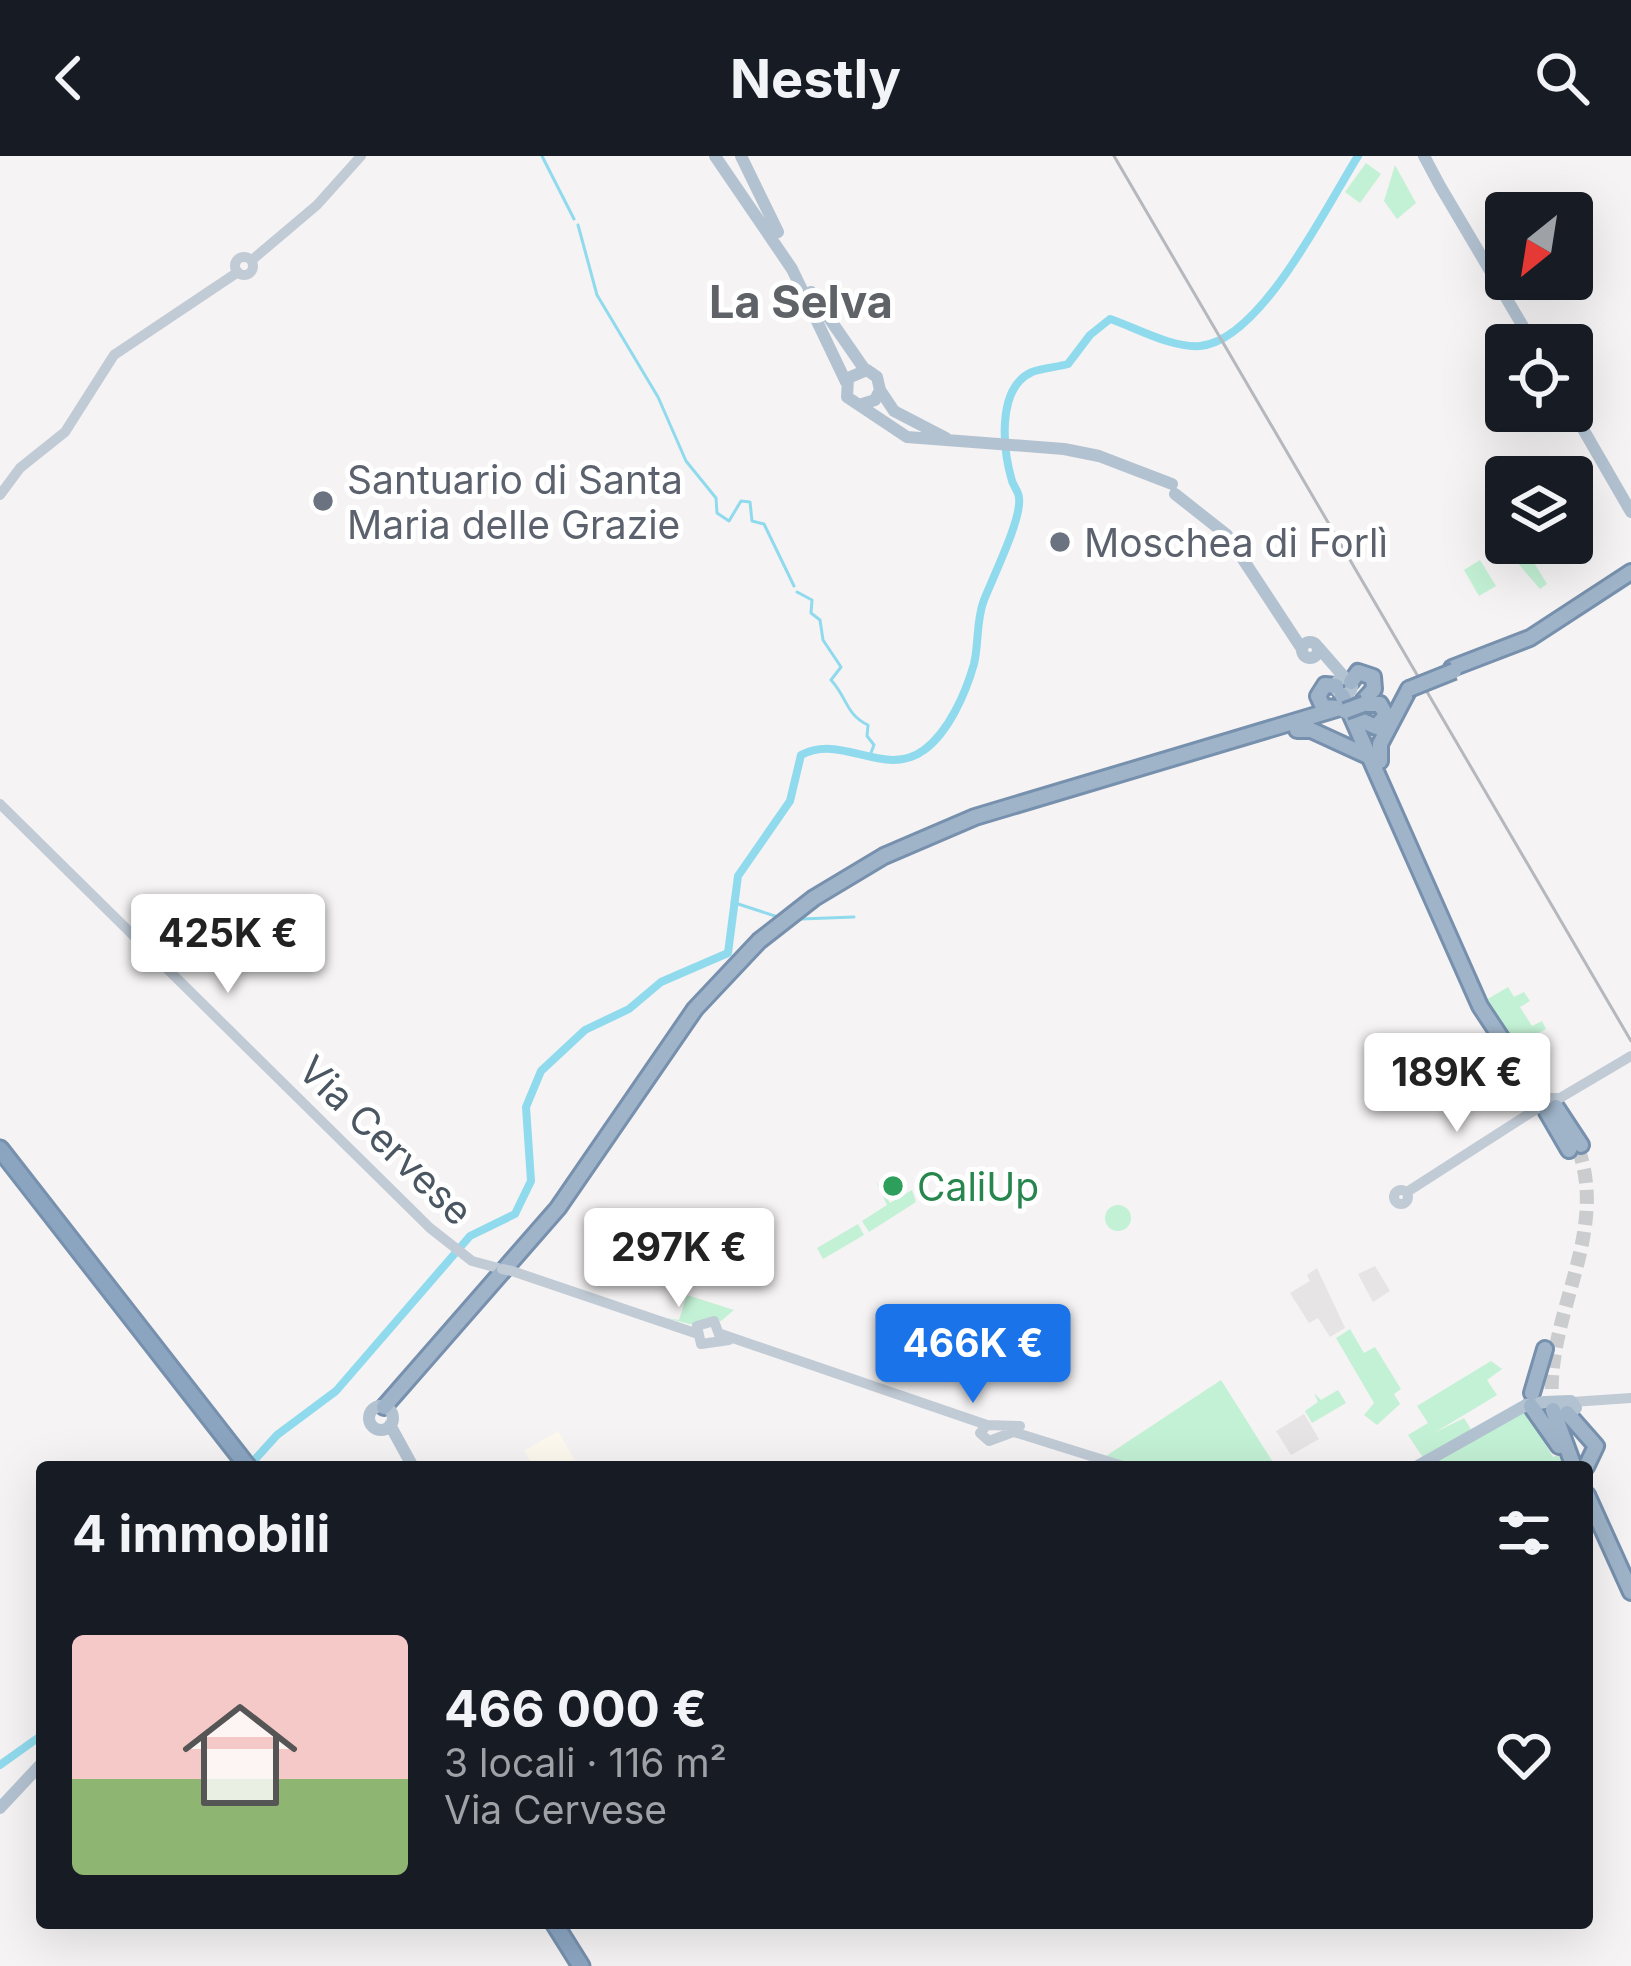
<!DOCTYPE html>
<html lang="it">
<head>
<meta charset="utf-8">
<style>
	:root { --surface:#171b24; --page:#242831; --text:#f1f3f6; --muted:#9ea1a6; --accent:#1a73e8 }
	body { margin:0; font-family:Inter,sans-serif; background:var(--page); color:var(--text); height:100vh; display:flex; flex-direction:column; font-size:45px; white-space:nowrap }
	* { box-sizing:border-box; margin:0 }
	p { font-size:39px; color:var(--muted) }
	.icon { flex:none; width:66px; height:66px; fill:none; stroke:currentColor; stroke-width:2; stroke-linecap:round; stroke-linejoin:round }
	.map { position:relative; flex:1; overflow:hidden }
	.drawer { position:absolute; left:36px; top:1305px; width:1557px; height:468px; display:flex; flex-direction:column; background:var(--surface); border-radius:12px; box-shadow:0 12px 48px #0002 }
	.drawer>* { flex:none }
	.needle { width:78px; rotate:210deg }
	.fabs { position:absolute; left:1485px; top:36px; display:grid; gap:24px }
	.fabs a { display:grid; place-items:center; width:108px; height:108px; border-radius:12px; background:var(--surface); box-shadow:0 12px 48px #0002; font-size:60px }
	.price { position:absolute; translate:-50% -102px; padding:0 27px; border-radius:12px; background:#fff; color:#222; font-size:39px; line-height:78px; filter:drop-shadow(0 3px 6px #0008) }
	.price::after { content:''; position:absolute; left:50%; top:72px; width:36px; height:27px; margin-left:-18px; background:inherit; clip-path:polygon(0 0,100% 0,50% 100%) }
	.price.active { background:var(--accent); color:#fff }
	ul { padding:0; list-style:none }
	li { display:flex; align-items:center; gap:36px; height:300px; padding:0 36px }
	li span { display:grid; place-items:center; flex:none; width:336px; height:240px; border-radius:12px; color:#555 }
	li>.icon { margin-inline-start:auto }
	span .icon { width:144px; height:144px; fill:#fffc; stroke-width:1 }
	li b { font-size:51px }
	h2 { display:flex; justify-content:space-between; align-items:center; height:144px; padding:0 36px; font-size:51px }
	header { display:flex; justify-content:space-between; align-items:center; height:156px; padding:0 36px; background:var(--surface); font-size:54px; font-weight:700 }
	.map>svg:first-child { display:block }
	.commercial { fill:#fdf9ef }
	.education { fill:#e6e4e5 }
	.green { fill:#c3f1d5 }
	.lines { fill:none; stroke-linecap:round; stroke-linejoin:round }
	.stream { stroke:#90daee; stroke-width:3 }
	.river { stroke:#90daee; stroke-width:8 }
	.trunk-tunnel { stroke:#caccce; stroke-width:14; stroke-dasharray:14 7; stroke-linecap:butt }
	.trunk-casing { stroke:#7690ad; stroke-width:20 }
	.motorway-casing { stroke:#7690ad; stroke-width:21 }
	.secondary { stroke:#c1cbd6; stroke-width:10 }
	.primary { stroke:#b3c2d1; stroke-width:12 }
	.trunk { stroke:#9fb4c9; stroke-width:14 }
	.motorway { stroke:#8ba5c1; stroke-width:15 }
	.rail { stroke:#b5b8bd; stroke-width:3 }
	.trunk-bridge-casing { stroke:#7690ad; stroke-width:20; stroke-linecap:butt }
	.secondary-bridge { stroke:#c1cbd6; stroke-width:10 }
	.trunk-bridge { stroke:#9fb4c9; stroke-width:14 }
	.worship-dot { fill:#6b7280; stroke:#fff; stroke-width:4.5 }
	.leisure-dot { fill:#2e9e5b; stroke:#fff; stroke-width:4.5 }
	.labels { text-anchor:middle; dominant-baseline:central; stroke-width:10; stroke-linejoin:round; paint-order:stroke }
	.worship-label { font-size:39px; fill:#5b616d; stroke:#fff; text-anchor:start }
	.street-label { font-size:39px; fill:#4a5661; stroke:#fff }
	.leisure-label { font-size:39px; fill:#27864d; stroke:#fff; text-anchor:start }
	.quarter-label { font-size:45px; font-weight:bold; fill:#5f6368; stroke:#fff }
</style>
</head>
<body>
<header><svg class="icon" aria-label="back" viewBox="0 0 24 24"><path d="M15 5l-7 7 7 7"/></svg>Nestly<svg class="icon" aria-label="search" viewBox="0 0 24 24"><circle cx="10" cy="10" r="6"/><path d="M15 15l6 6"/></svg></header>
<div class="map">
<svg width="1631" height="1810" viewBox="0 0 1631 1810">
	<rect width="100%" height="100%" fill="#f5f3f3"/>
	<path class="commercial" d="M558,1275L579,1311H534L524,1295Z"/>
	<path class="education" d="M1375,1110L1390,1135L1373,1146L1358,1118Z
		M1317,1112L1345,1172L1330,1181L1318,1162L1309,1167L1290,1137L1310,1125L1307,1119Z
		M1304,1258L1319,1283L1291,1299L1276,1275Z"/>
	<path class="green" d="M1366,7L1381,18L1360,47L1345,36Z
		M1395,9L1416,47L1397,63L1384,45Z
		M1522,387L1547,428L1540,433L1503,390Z
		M1480,404L1496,430L1479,440L1464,414Z
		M1508,831L1514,841L1524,836L1530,845L1520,851L1532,870L1542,865L1546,873L1518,889L1486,844Z
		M876,1025L890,1047L912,1034L916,1046L869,1076L862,1065L887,1049Z
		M1105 1062a13 13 0 1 1 26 0a13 13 0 1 1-26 0Z
		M858,1068L864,1079L823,1103L817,1092Z
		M687,1139L734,1154L721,1165L706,1162L693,1169L666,1162L679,1164Z
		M1350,1173L1364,1197L1375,1191L1401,1233L1394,1238L1400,1248L1377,1269L1364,1259L1374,1247L1336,1182Z
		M1491,1205L1502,1213L1487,1224L1497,1239L1434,1277L1464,1262L1472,1275L1424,1303L1408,1279L1428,1267L1417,1250Z
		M1221,1224L1276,1311H1131L1103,1302Z
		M1338,1234L1346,1247L1312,1267L1305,1255L1318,1246L1314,1237L1321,1244Z
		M1526,1255L1553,1301L1558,1299L1565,1311H1423Z"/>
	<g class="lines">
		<path class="stream" d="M542,0L574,63
			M578,69L597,139L658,241L686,305L716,342L717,357L729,365L741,345L750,346L752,365L764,368L794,430
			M797,436L812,444L811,457L820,464L823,484L841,511L831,524C847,541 846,559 868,569L867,580L874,589L869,602
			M732,746L778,761
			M801,763L854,761"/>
		<path class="river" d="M250,1309L277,1279L336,1235L470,1080L515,1058L531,1025L526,951L541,915L585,874L629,853L661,826L728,797L738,720L790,645L801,599C842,577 885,623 924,594C949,576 966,536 974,508C979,487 976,464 984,444C992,423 1022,363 1019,342C1019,336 1014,331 1012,325C1003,294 996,232 1032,216C1043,212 1057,211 1068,208L1090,179L1110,163C1137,172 1171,192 1200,190C1261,185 1327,49 1358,0
			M0,1609L42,1579"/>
		<path class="trunk-tunnel" d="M1553,1254C1541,1160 1617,1074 1573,980"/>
		<g class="trunk-casing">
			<path id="trunk" d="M1452,512L1530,482L1631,416
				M1351,526L1358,516L1373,521L1374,533L1363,545
				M1336,530L1325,529L1318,540L1323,551L1338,552
				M1342,539L1480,850L1539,939
				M1361,564L1376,571L1386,559L1380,548H1364
				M1297,574H1311L1370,601
				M1380,605V588L1409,533
				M1556,951L1581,989
				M1547,956L1569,994
				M1532,1237L1545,1193
				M1531,1250L1559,1290
				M384,1251L558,1052L695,853L759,785L814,742L884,700L975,661L1343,551
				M1553,1254L1574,1311
				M1567,1257L1596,1290L1586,1311
				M1587,1339L1631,1436"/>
		</g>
		<g class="motorway-casing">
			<path id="motorway" d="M0,993L248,1311
				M554,1767L581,1810"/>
		</g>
		<path class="secondary" d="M235 110a9 9 0 1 1 18 0a9 9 0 1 1-18 0Z
			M252,104L317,49L361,0
			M0,339L20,312L65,276L114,199L238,116
			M0,648L430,1072L472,1105L502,1113
			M1542,953L1545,942H1560L1631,900
			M1394 1041a7 7 0 1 1 14 0a7 7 0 1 1-14 0Z
			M1407,1036L1541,950
			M512,1115L695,1177
			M721,1178L987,1269
			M720,1181L714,1165L697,1170L701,1188L729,1184
			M1572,1246L1631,1242
			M1016,1275L989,1285L980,1277L987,1269L1020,1270
			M1014,1276L1126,1311"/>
		<path class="primary" d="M715,0L792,113L846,226
			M741,0L778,76
			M1424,0L1440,30
			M1440,30L1534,189
			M811,136L865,214
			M880,234L894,255L946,282
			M859,249L875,244L880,234L877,221L867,214L848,222L847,241L907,281L1064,293L1099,300L1172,328
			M1572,254L1631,356
			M1175,338L1227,379L1302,493
			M1302 494a8 8 0 1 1 16 0a8 8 0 1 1-16 0Z
			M1318,491L1345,522
			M1336 530a8 8 0 1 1 16 0a8 8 0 1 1-16 0Z
			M1545,1246L1571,1245L1576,1252L1569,1258L1555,1248
			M369 1262a12 12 0 1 1 24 0a12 12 0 1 1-24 0Z
			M390,1269L413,1311
			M1416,1311L1526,1249L1545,1246
			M0,1652L42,1607"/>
		<use href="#trunk" class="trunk"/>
		<use href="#motorway" class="motorway"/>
		<path class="rail" d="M1114,0L1631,885"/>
		<g class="trunk-bridge-casing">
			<path id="trunk-bridge" d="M1409,533L1454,515
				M1345,555L1364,548"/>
		</g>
		<path class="secondary-bridge" d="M502,1113L512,1115"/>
		<use href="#trunk-bridge" class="trunk-bridge"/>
	</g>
	<g class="worship-dot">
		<circle cx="323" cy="345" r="12"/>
		<circle cx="1060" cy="386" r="12"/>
	</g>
	<circle class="leisure-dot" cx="893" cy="1030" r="12"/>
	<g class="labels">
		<g class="worship-label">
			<text x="347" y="323">Santuario di Santa<tspan x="347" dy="45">Maria delle Grazie</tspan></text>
			<text x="1084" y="386">Moschea di Forlì</text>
		</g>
		<g class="street-label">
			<text transform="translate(386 984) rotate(44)">Via Cervese</text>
		</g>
		<g class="leisure-label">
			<text x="917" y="1030">CaliUp</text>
		</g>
		<g class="quarter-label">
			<text x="801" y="145">La Selva</text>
		</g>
	</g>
</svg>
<div class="fabs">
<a><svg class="needle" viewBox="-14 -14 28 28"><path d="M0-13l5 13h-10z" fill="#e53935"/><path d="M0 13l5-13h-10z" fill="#9ea1a6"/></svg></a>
<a><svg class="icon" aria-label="locate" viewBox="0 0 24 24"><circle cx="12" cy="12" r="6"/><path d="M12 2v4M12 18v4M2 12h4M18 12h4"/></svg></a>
<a><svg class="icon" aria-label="layers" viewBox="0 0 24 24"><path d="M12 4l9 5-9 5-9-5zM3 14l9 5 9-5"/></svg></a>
</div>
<b class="price" style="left:228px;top:840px">425K €</b>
<b class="price" style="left:1457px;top:979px">189K €</b>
<b class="price" style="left:679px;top:1154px">297K €</b>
<b class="price active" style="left:973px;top:1250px">466K €</b>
<section class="drawer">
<h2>4 immobili<svg class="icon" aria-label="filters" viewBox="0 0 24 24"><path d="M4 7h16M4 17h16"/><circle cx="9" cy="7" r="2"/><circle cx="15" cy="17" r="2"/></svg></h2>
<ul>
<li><span style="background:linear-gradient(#f6c9c9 60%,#8fb573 0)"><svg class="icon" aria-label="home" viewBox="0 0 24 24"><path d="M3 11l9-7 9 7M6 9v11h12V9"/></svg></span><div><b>466 000 €</b><p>3 locali · 116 m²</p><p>Via Cervese</p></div><svg class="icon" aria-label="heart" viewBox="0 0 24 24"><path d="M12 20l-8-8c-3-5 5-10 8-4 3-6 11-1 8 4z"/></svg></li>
</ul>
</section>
</div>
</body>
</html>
